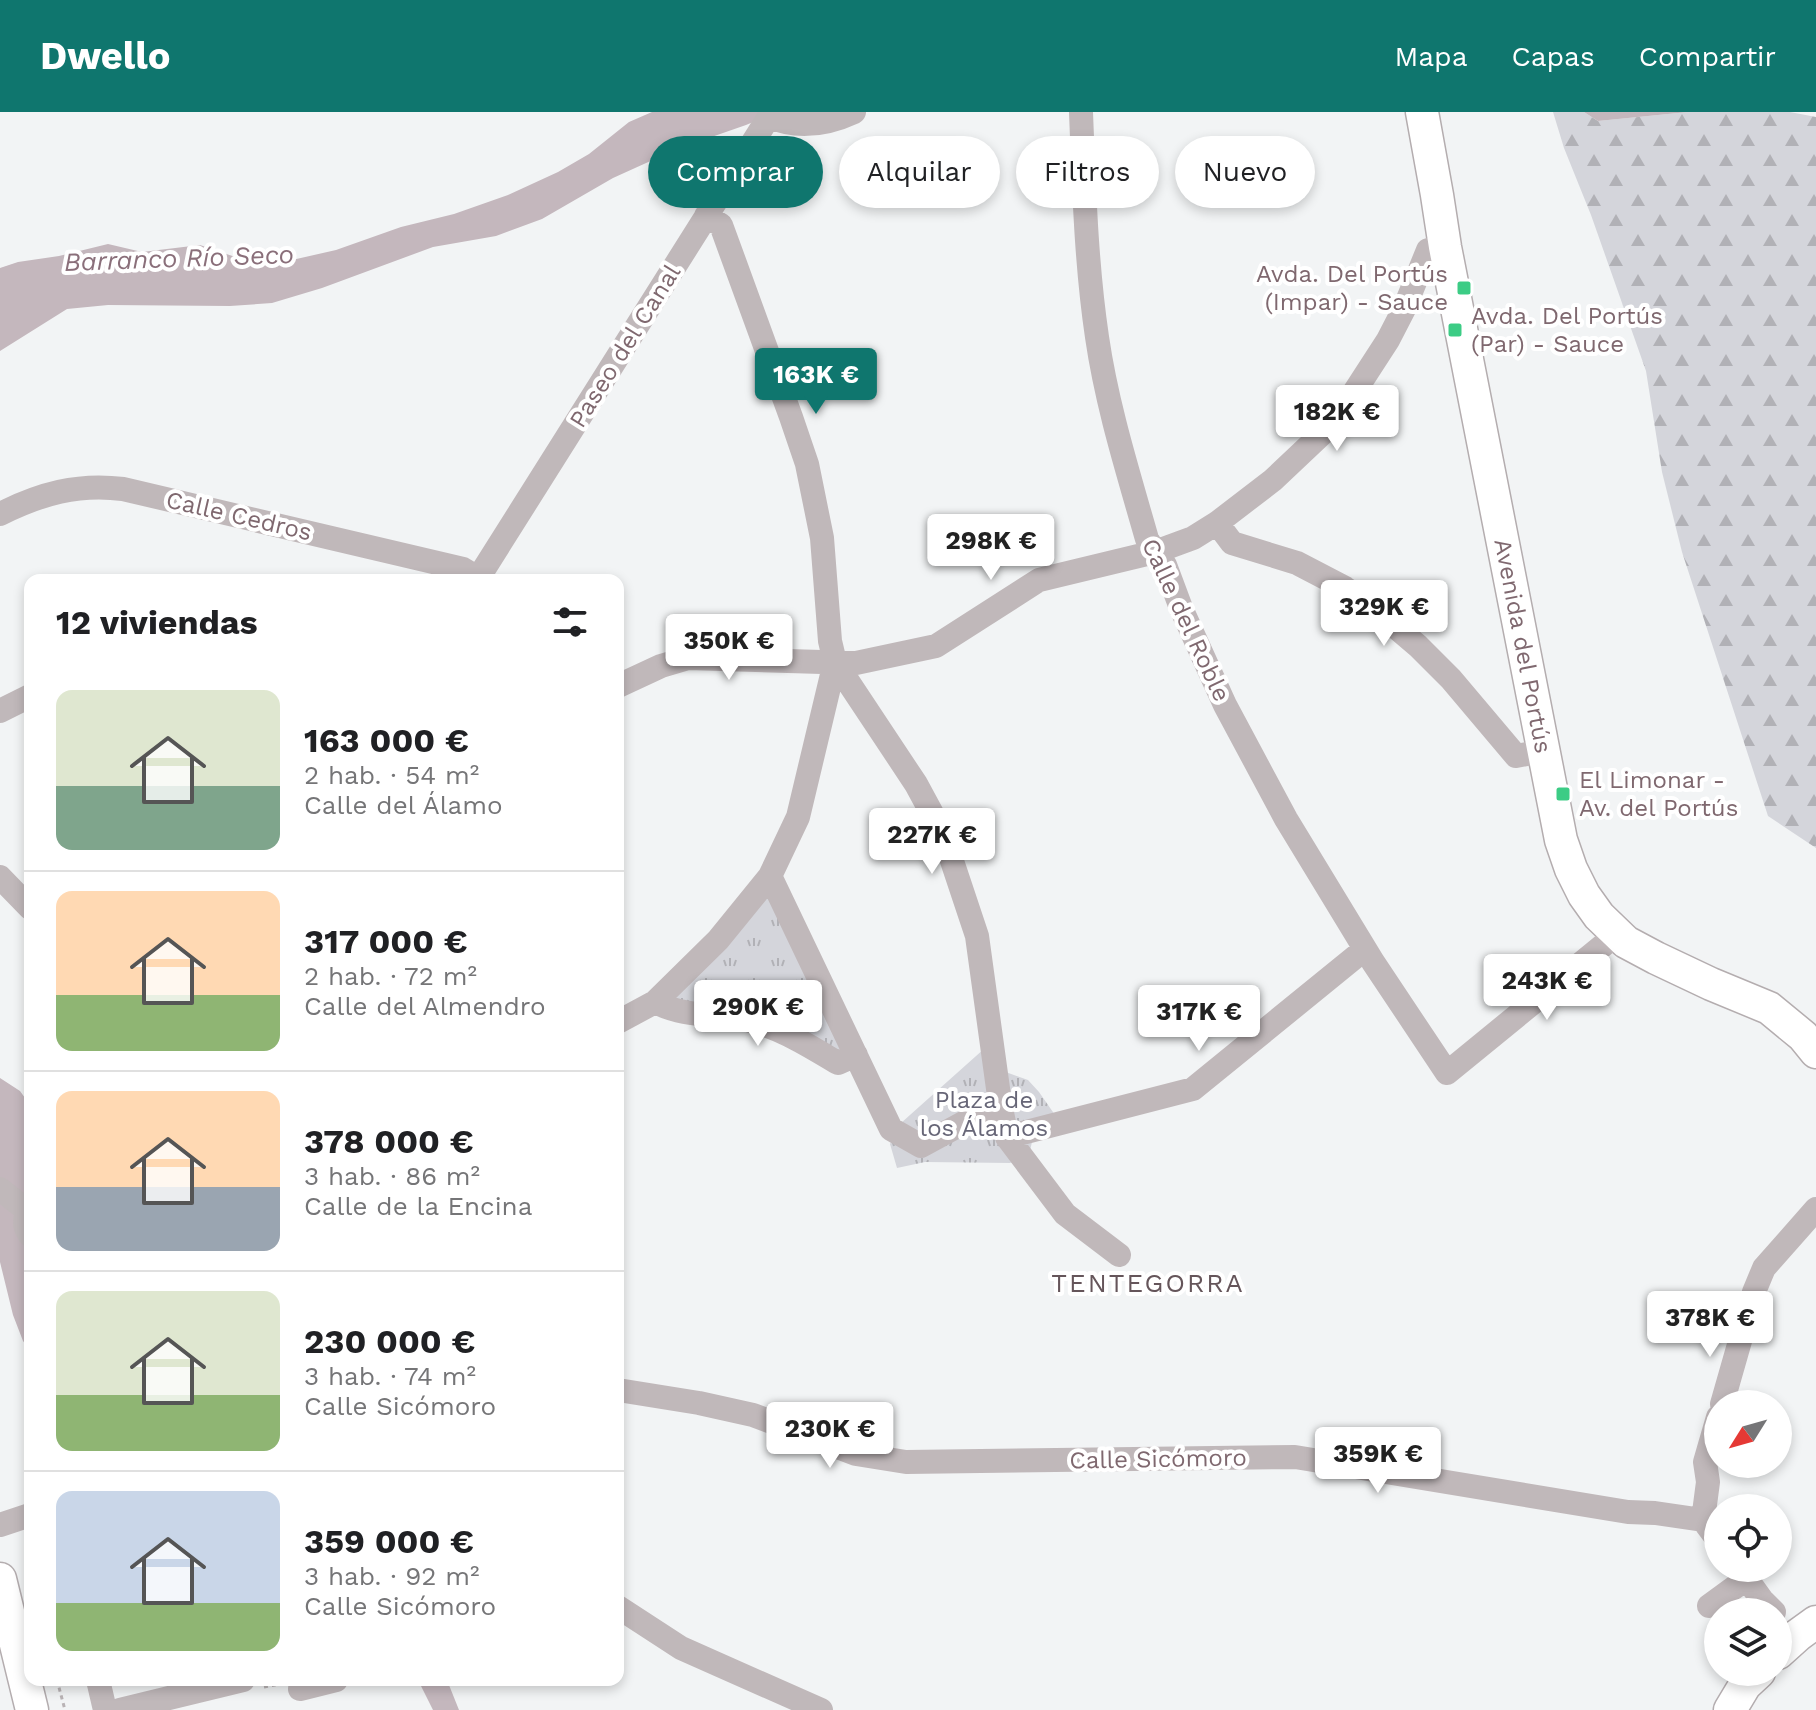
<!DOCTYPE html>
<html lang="es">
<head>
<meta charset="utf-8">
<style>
	:root { --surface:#fff; --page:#f2f2f2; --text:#202124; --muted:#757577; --line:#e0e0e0; --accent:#0f766e }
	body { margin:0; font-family:"Work Sans",sans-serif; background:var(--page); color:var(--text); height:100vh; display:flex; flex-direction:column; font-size:30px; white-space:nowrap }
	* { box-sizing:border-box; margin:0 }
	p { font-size:26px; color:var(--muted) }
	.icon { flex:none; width:44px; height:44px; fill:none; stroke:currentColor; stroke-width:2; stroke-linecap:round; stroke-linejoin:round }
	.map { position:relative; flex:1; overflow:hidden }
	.drawer { position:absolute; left:24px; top:462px; width:600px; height:1112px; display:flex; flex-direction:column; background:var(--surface); border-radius:16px; box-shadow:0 4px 12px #0003 }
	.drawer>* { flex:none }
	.hud { position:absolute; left:648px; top:24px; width:760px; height:72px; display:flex; gap:16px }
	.needle { width:52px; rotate:233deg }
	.fabs { position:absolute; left:1704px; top:1278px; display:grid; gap:16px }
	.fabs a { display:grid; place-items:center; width:88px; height:88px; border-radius:50%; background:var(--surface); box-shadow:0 4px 12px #0003; font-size:40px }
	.price { position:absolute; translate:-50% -68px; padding:0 18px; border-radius:8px; background:#fff; color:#222; font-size:26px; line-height:52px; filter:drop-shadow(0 2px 4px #0008) }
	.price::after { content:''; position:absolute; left:50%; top:48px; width:24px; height:18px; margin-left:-12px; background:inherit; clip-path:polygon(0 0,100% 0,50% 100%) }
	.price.on { background:var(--accent); color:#fff }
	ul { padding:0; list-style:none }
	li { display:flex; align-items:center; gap:24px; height:200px; padding:0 32px }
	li+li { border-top:2px solid var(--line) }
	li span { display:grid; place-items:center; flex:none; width:224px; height:160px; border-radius:16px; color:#555 }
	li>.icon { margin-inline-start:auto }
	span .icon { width:96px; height:96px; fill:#fffc; stroke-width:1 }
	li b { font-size:34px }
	h2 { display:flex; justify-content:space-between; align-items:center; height:96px; padding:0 32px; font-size:34px }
	.chip { padding:0 28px; border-radius:36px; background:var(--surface); box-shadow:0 4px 12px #0003; font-size:28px; line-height:72px }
	.chip.on { background:var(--accent); color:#fff }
	header { display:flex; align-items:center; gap:48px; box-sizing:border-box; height:112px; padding:0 40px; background:var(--accent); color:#fff }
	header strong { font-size:38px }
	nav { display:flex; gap:44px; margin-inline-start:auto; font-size:28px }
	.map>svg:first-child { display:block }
	.forest { fill:url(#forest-firs) }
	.park { fill:url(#park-tufts) }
	.water { fill:#c4b7bd }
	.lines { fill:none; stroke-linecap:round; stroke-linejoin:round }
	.major-casing { stroke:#b4adaf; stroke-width:35 }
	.path { stroke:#b9b3b5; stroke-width:3; stroke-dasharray:4 4; stroke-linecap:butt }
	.minor { stroke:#c0b8ba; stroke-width:24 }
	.major { stroke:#fff; stroke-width:32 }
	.poi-dot { fill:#3ccc85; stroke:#fff; stroke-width:3 }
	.labels { text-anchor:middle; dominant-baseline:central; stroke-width:8; stroke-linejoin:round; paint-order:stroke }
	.poi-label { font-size:24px; fill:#7f686f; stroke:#fff; text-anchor:start }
	.street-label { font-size:24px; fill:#7f686f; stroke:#fff }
	.park-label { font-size:24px; fill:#676677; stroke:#fff }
	.water-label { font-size:26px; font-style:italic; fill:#8a6f7a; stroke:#fff }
	.neighbourhood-label { font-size:26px; letter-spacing:2px; fill:#65555a; stroke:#fff }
</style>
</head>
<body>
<header>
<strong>Dwello</strong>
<nav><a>Mapa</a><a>Capas</a><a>Compartir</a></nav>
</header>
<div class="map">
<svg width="1816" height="1598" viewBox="0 0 1816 1598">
	<defs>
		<pattern id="forest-firs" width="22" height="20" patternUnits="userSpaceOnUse" patternTransform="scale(2)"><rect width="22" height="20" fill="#d4d5db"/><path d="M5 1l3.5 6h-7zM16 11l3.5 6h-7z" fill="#b1b1b6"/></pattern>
		<pattern id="park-tufts" width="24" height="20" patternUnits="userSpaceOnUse" patternTransform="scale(2)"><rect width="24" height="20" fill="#d4d5db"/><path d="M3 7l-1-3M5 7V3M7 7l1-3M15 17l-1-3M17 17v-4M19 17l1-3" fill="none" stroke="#b1b1b6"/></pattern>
	</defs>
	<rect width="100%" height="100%" fill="#f2f4f5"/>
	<path class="forest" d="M1553,0H1584L1598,9L1688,0H1790L1816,5V736L1768,704L1682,440L1662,360L1646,259L1591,103L1564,36Z"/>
	<path class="park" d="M770,764L856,943L655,890Z
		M985,936L1003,959L1028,968L1039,980L1055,1003L1032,1030L1029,1043L1010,1051L925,1050L897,1056L890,1032L901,1011Z"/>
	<path class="water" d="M652,0H854L770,3L746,13L677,37L613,66L542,107L496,124L433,135L322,176L272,191L230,194L108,193L67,197L0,239V156L18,150L59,144L108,132L142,140L200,133L253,151L292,148L336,138L401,115L454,102L508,83L558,60L589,42L629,10Z
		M1584,0H1688L1598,9Z
		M0,966L20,979L30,993V1238L23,1229L13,1203L0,1150Z
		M418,1568H447L459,1598H433Z"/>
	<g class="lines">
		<g class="major-casing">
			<path id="major" d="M1422,0L1437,83L1445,135L1561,728L1571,757L1584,783L1599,804L1626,830L1656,846L1711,872L1769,896L1803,924L1816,940
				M0,1467L32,1598
				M1778,1541L1798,1523L1816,1510
				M1730,1598L1745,1573L1759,1560"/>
		</g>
		<path class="path" d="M57,1568L65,1598
			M355,1571L366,1568
			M264,1575L280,1572"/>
		<path class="minor" d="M1081,0C1084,75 1086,151 1097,225C1107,294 1128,360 1147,427L1155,440L1165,453L1181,496L1225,593L1286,707L1373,850L1447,961L1617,822
			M769,5C798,17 826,13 854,0
			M706,104L721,113L791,305L807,352L822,426L830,529L835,550L916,672L936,709L950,743L977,824L1000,991L1007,1025L1193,977L1365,837
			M0,402C40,382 78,371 123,377L463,457L478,466
			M1217,411L1232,431L1297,451L1345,476L1371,494L1418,534L1451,567L1516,644L1543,639
			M477,468L772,0
			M618,574L661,554L688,546L856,551L936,534L1039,468L1155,440L1193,426L1217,411L1273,368L1327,317L1342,299L1388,228L1404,197L1428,138L1445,135
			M0,599L30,584
			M770,764L891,1017L921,1034L1000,991
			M0,765L30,796
			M655,890C683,905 717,902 747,908C780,915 809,934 838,951L856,943
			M618,910L655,890L718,828L770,764L798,705L835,550
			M1007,1025L1065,1102L1119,1143
			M0,1077L30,1101
			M28,1100C23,1109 24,1115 30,1123
			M618,1278L699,1291L753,1303L856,1342L906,1350L1295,1345L1628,1400L1655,1401L1703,1408
			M1722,1292L1754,1180L1764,1156L1816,1097
			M1718,1305L1705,1350L1708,1370L1703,1408L1718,1428
			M0,1413L30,1403
			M1739,1456L1762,1488L1774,1500
			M1709,1494L1746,1467
			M618,1495L681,1536L821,1598
			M98,1568L105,1598
			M300,1577L336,1568
			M120,1598L243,1568"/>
		<use href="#major" class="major"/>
	</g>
	<g class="poi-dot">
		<rect x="1456" y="168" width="16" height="16" rx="4"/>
		<rect x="1447" y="210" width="16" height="16" rx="4"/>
		<rect x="1555" y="674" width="16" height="16" rx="4"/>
	</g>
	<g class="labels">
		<g class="poi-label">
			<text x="1448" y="162" text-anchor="end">Avda. Del Portús<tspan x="1448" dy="28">(Impar) - Sauce</tspan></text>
			<text x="1471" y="204">Avda. Del Portús<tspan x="1471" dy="28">(Par) - Sauce</tspan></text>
			<text x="1579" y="668">El Limonar -<tspan x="1579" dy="28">Av. del Portús</tspan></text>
		</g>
		<g class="street-label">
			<text transform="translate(625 234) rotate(-58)">Paseo del Canal</text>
			<text transform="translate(239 404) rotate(13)">Calle Cedros</text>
			<text transform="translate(1186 508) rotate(65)">Calle del Roble</text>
			<text transform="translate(1523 534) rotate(79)">Avenida del Portús</text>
			<text transform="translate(1158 1347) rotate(-1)">Calle Sicómoro</text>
		</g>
		<g class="park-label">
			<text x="984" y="988">Plaza de<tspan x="984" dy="28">los Álamos</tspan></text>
		</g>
		<g class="water-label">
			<text transform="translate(179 146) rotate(-2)">Barranco Río Seco</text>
		</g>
		<g class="neighbourhood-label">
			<text x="1148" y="1171">TENTEGORRA</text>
		</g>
	</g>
</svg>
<div class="fabs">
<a><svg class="needle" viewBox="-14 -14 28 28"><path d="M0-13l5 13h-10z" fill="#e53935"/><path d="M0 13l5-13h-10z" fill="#757577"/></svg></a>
<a><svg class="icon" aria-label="locate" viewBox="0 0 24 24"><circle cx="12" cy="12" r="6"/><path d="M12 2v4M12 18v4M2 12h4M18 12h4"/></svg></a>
<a><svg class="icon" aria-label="layers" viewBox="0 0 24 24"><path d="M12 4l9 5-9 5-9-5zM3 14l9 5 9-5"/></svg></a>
</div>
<b class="price on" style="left:816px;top:304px">163K €</b>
<b class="price" style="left:1337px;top:341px">182K €</b>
<b class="price" style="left:991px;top:470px">298K €</b>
<b class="price" style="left:1384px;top:536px">329K €</b>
<b class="price" style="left:729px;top:570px">350K €</b>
<b class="price" style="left:932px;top:764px">227K €</b>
<b class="price" style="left:1547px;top:910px">243K €</b>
<b class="price" style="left:758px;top:936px">290K €</b>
<b class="price" style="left:1199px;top:941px">317K €</b>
<b class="price" style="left:1710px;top:1247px">378K €</b>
<b class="price" style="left:830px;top:1358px">230K €</b>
<b class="price" style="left:1378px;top:1383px">359K €</b>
<div class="hud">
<a class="chip on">Comprar</a>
<a class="chip">Alquilar</a>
<a class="chip">Filtros</a>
<a class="chip">Nuevo</a>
</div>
<section class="drawer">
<h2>12 viviendas<svg class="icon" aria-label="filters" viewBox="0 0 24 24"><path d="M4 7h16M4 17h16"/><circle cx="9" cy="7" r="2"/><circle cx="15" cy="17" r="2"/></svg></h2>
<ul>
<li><span style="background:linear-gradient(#dfe7d0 60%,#7fa58c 0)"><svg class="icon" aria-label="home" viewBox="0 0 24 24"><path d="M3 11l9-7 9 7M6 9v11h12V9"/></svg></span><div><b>163 000 €</b><p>2 hab. · 54 m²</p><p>Calle del Álamo</p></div></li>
<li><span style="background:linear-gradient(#ffd9b3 65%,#8fb573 0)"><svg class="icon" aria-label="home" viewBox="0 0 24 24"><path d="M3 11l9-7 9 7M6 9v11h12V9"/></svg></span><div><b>317 000 €</b><p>2 hab. · 72 m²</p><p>Calle del Almendro</p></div></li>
<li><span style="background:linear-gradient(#ffd9b3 60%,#9aa5b1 0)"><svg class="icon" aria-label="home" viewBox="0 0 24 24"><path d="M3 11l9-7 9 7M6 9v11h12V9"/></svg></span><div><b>378 000 €</b><p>3 hab. · 86 m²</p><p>Calle de la Encina</p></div></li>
<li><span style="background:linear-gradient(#dfe7d0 65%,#8fb573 0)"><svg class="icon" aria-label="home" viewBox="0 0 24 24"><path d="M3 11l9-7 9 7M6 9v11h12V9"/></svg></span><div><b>230 000 €</b><p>3 hab. · 74 m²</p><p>Calle Sicómoro</p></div></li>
<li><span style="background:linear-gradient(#c9d6e8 70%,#8fb573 0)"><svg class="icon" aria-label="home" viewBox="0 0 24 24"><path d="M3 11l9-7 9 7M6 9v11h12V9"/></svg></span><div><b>359 000 €</b><p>3 hab. · 92 m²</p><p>Calle Sicómoro</p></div></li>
</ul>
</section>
</div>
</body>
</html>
